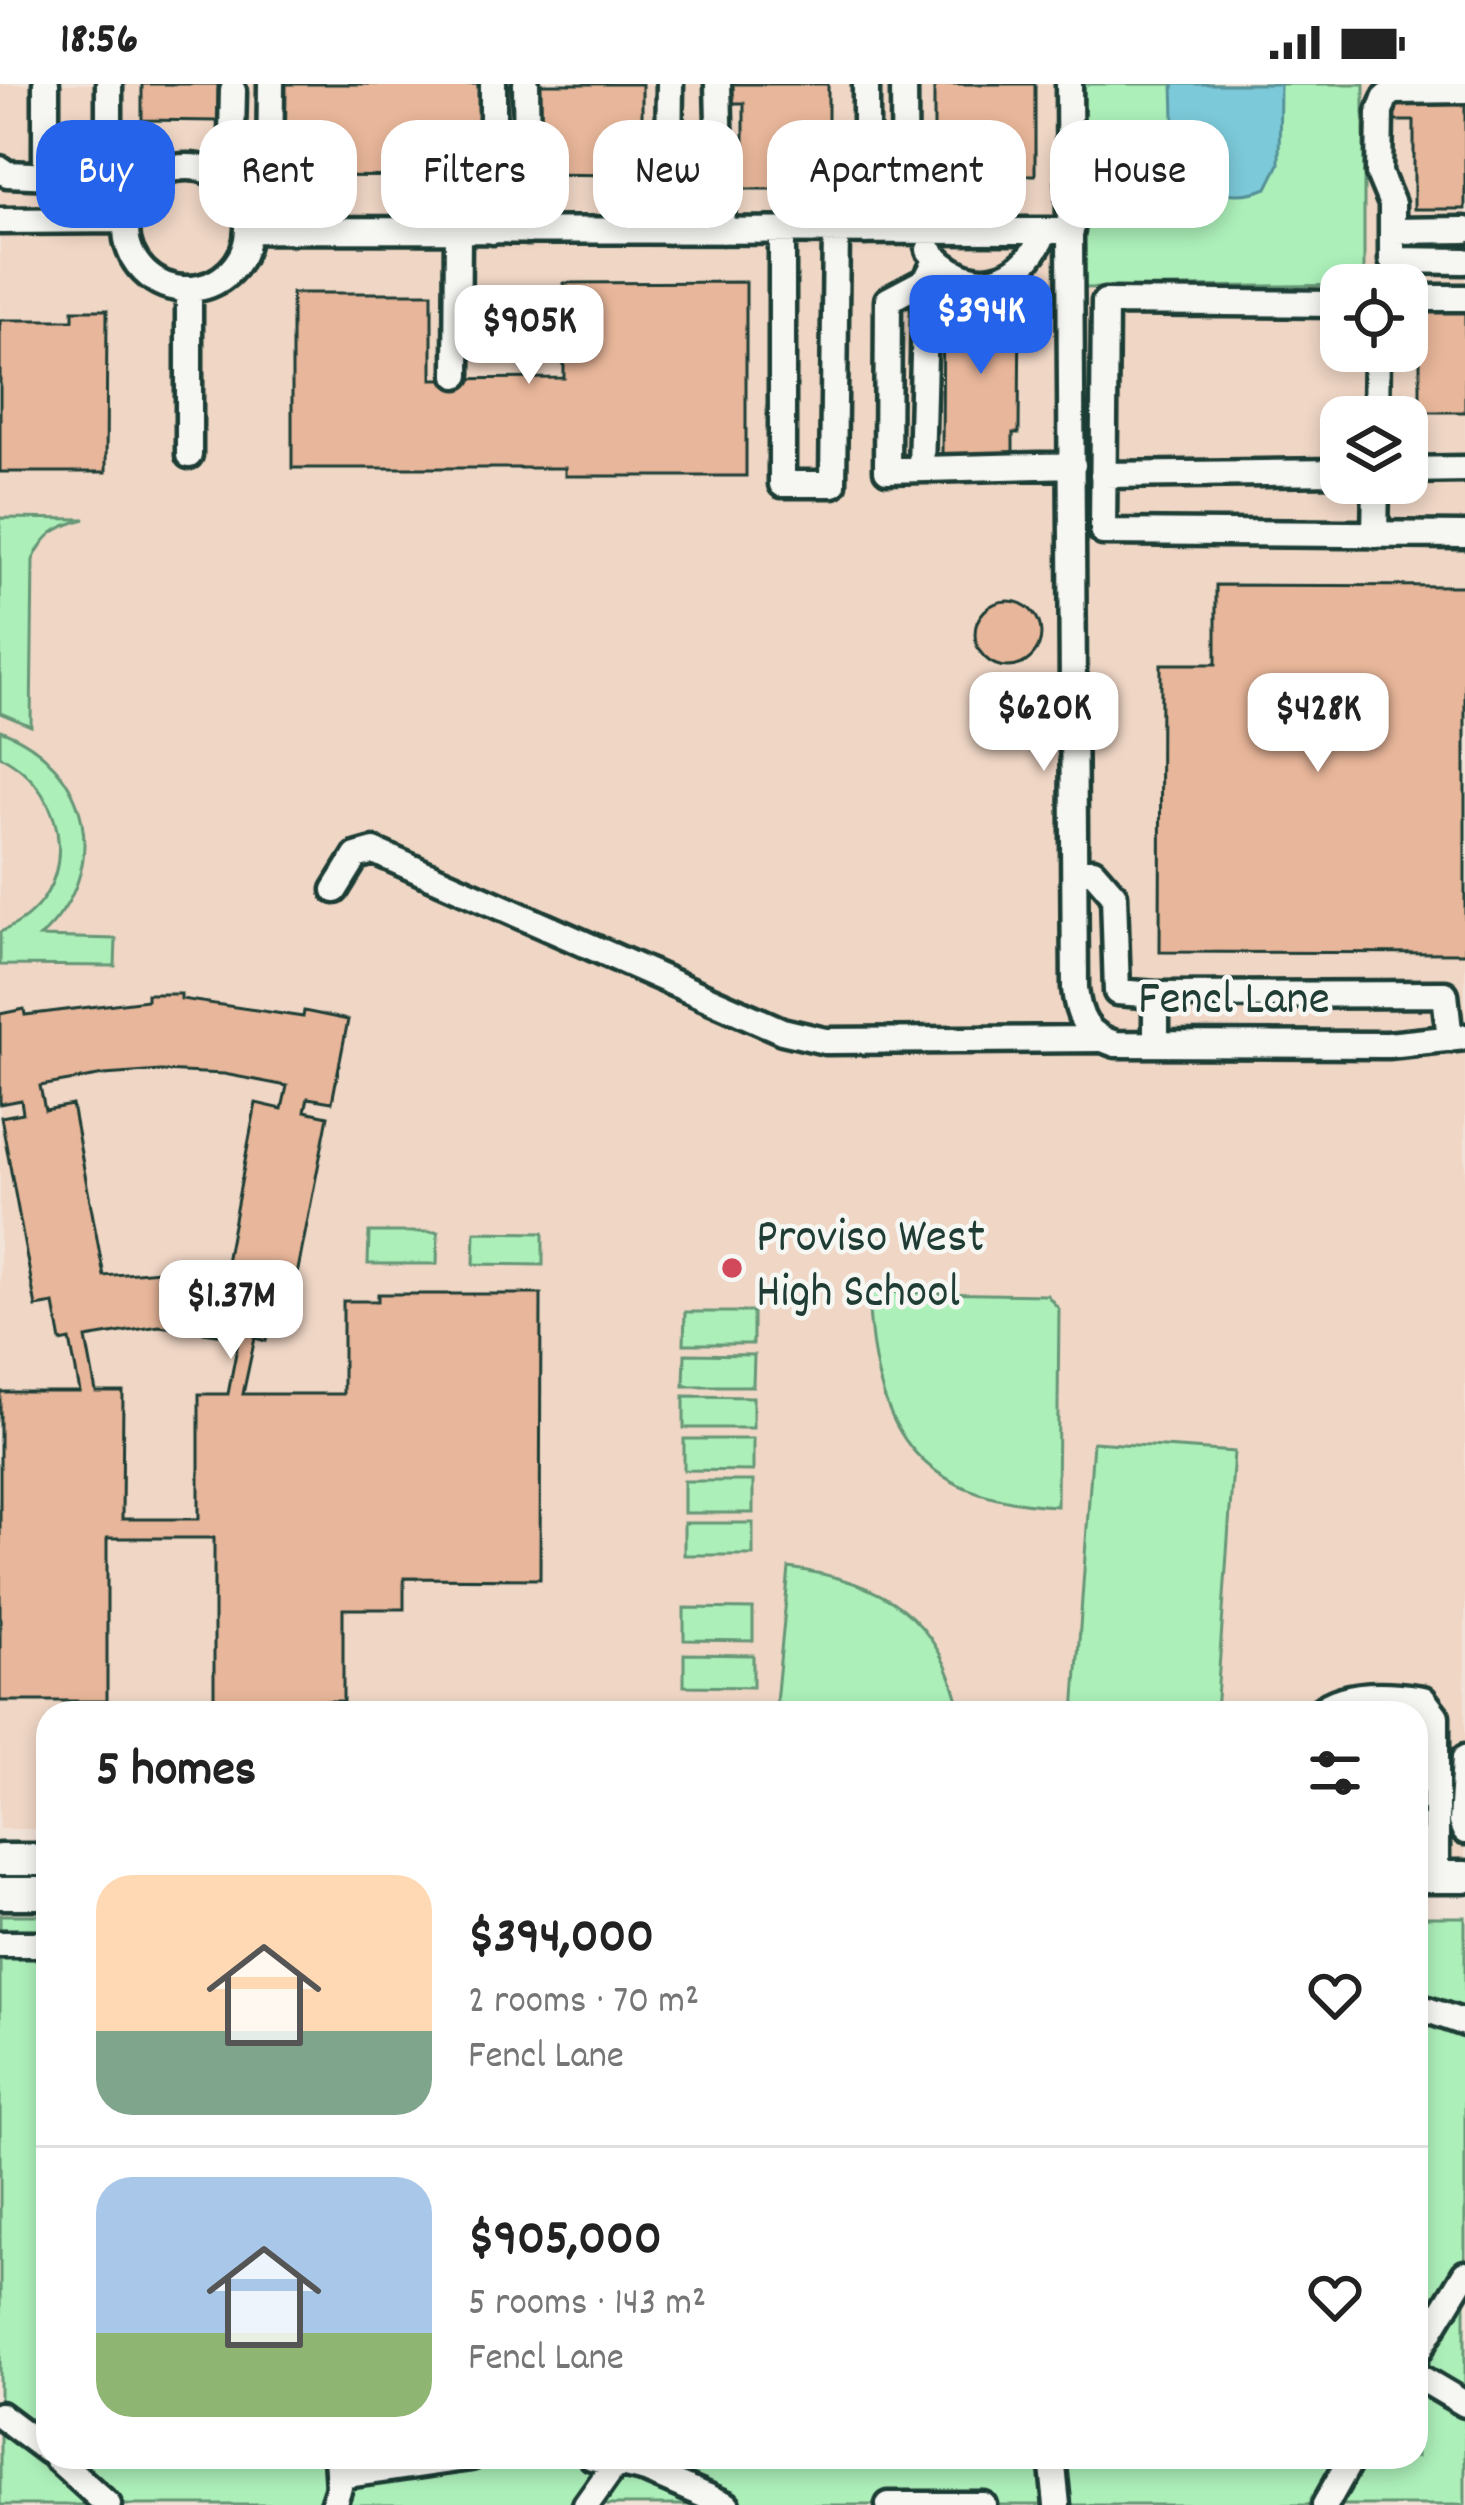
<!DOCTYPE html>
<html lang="en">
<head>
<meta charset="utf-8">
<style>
	:root { --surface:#fff; --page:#f6f6f6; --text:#222; --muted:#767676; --line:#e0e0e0; --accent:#2563eb }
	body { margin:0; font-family:Dekko,sans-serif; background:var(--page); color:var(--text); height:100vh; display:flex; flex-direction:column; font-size:45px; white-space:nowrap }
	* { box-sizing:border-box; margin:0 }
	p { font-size:39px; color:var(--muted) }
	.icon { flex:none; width:66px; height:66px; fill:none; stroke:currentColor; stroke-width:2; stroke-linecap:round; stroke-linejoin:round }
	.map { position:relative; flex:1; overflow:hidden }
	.panel { position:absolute; left:36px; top:1617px; width:1392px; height:768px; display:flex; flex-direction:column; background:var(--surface); border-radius:36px; box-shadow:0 6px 18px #0003 }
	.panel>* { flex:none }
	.guide { position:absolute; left:36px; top:36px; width:1395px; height:108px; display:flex; gap:24px }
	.buttons { position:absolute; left:1320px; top:180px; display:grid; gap:24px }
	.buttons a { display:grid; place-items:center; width:108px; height:108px; border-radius:24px; background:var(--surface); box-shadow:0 6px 18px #0003; font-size:60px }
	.price { position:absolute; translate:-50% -102px; padding:0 27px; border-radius:24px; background:#fff; color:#222; font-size:39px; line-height:78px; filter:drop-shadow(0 3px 6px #0008) }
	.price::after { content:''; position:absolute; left:50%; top:72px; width:36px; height:27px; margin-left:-18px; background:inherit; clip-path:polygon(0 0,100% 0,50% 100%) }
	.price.selected { background:var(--accent); color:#fff }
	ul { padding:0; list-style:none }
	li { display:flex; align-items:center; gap:36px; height:300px; padding:0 60px }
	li+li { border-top:3px solid var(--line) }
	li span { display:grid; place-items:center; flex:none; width:336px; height:240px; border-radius:36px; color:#555 }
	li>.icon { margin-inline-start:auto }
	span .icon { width:144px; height:144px; fill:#fffc; stroke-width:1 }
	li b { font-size:51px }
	h2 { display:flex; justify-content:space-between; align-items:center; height:144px; padding:0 60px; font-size:51px }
	.chip { padding:0 42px; border-radius:36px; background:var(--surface); box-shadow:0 6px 18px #0003; font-size:42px; line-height:108px }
	.chip.selected { background:var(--accent); color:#fff }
	.status { display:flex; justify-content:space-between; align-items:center; height:84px; padding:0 60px; background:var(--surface); direction:ltr }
	.status svg { height:33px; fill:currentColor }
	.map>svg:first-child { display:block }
	.built { fill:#efd6c5; fill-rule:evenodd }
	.green { fill:#acefb9; stroke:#669676; stroke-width:3 }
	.water { fill:#7bc9d9; stroke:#569197; stroke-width:3 }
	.building { fill:#e8b69a; stroke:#1f3d34; stroke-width:3; fill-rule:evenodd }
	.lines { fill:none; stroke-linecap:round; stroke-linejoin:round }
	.minor-casing { stroke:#1f3d34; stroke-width:33 }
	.major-casing { stroke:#1f3d34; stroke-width:39 }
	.minor { stroke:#f6f6f2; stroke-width:24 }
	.major { stroke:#f6f6f2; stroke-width:30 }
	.poi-dot { fill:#d1495b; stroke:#f6f6f2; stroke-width:4.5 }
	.labels { text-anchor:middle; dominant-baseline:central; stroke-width:9; stroke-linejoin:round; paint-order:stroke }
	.street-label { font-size:48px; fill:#1f3d34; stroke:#f6f6f2 }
	.poi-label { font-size:48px; fill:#1f3d34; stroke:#f6f6f2; text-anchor:start }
</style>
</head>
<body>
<div class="status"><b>18:56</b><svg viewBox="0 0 49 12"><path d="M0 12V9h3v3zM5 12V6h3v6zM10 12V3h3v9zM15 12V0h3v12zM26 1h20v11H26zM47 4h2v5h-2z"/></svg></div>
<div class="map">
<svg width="1465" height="2421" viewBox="0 0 1465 2421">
	<rect width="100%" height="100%" fill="#f2e3d8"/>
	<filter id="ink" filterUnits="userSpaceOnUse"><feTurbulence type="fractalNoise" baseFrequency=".00833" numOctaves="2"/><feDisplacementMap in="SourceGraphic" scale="24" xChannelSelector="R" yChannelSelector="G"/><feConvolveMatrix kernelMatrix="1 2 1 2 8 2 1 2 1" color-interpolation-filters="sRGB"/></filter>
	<g filter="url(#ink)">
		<path class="built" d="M0,0H1084V203L1341,201V267H1407V201H1364V0H1465V1778H1416V1629H48V1745H0V629L31,641L33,476L44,452L80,435L0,434ZM1341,333H1407V399H1341Z"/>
		<path class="green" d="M1084,0H1364V201L1084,204Z
			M0,434L85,435C57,443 45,449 33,476L31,642L0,629Z
			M0,646C92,681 113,787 40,853L116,855L115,882L0,881V848C83,815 73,709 0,672Z
			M369,1148H438L437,1180H368Z
			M475,1148L543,1149V1181L474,1180Z
			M868,1208L1047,1211L1059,1225L1057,1422C911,1415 874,1341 868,1208Z
			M685,1228H753V1260H684Z
			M685,1270L754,1271L753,1302H684Z
			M684,1312L753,1313V1344H684Z
			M684,1355H753V1387L684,1386Z
			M1093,1358L1234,1368L1216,1629H1074Z
			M684,1397H753V1429H684Z
			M684,1439H753V1471H684Z
			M789,1484C882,1497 940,1531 961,1629H775Z
			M684,1524L753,1525V1557L684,1556Z
			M684,1570L753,1571V1603L684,1602Z
			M0,1831H48V2373H1416V1833H1465V2421H0Z"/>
		<path class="water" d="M1173,0H1280L1279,80L1267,104C1239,116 1211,108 1185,96L1175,68Z"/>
		<path class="building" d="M142,0H218V37L142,36Z
			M284,0H481L480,93L284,92Z
			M537,0H642V43H623L622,91L537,90Z
			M728,0H828V105H744V19H728Z
			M934,0H1035V91H934Z
			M1391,19H1465V125H1414V37H1391Z
			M746,198V392H565V384H292V209H432V295L564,294V199Z
			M995,206H1020L1019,349H1013V371L942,370L943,209H966V238H995Z
			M1407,221H1465V328H1420V250H1407Z
			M73,226H107L106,388H0V236H73Z
			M1216,501L1465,502V869L1160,868L1161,580H1216Z
			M975 550a33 33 0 1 1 66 0a33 33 0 1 1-66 0Z
			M147,910H181V915L303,933L304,927L348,936L332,1018L308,1014L305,1027L328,1032L291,1222L273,1219L266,1257L255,1254L243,1310H343V1217H378V1210H541L540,1495L404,1494V1525H343V1617H214V1454H107V1617H0V1308H80L70,1256L61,1258L54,1220L36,1223L1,1033L23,1029L21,1016L0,1020V930L24,925L25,931L147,916ZM161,987L224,990L287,1002L282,1025L256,1019L223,1194L159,1187L104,1192L72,1021L45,1026L40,1002L104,991ZM159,1242L239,1253L228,1310H199V1435H122L123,1308H96L86,1254Z
			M1390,1625H1424L1423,1757H1416V1629H1390Z"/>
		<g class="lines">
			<g class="minor-casing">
				<path id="minor" d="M46,0V93
					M109,0V57L128,96
					M271,0L270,98L287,120L293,147
					M493,0V147
					M526,0L528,147
					M718,0L722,147
					M866,0V147
					M904,0L905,147
					M1069,0L1075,904C1078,934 1086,951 1116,960L1388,961L1465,953
					M1394,0V7L1465,6
					M1394,7L1385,14L1380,28L1379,89L1392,120V176L1465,177
					M126 144a61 61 0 1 1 122 0a61 61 0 1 1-122 0Z
					M0,85L7,90L149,96
					M223,94L232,49L233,7
					M0,137L126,136
					M248,146L1071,147
					M668,147L670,0
					M782,147V400H833L836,147
					M1392,147L1465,146
					M929,166C968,213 1022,203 1045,147
					M937,175L926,196L888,216L887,386L1073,381
					M189,205V371
					M1407,214H1465
					M1341,220L1105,218L1103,448L1465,451
					M457,291L458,147
					M1376,333L1377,267
					M921,385L926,196
					M1407,386L1465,385
					M1103,391L1341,388
					M1375,451L1376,399
					M1075,787H1093L1114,811L1117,908L1156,911
					M335,806L356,772L374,767L782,947L825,957L1100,955
					M1156,960V911L1445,910L1450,955
					M1318,1629C1343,1606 1392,1610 1423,1615L1436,1632V1793
					M1465,1674L1461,1738L1465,1747
					M0,1860H48
					M1416,1922L1465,1939
					M1416,2271L1465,2190
					M1416,2291L1465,2320
					M0,2331L48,2367
					M55,2373L108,2421
					M592,2373L646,2386L727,2421
					M1052,2373L1057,2421
					M339,2392L471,2373
					M333,2421L339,2403L337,2373
					M586,2421L620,2373
					M889,2421H983
					M1325,2421L1352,2373"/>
			</g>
			<g class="major-casing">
				<path id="major" d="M0,1776H48
					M1416,1793H1465
					M0,1809H48"/>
			</g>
			<use href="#minor" class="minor"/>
			<use href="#major" class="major"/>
		</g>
	</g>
	<circle class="poi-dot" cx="732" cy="1184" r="12"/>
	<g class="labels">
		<g class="street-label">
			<text x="1234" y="918">Fencl Lane</text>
		</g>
		<g class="poi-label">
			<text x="756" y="1156">Proviso West<tspan x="756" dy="55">High School</tspan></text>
		</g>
	</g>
</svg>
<div class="buttons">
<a><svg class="icon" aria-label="locate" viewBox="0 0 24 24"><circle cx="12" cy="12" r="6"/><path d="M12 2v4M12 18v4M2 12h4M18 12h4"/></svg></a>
<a><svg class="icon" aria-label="layers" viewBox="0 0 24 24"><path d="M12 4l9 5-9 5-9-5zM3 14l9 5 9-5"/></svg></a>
</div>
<b class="price selected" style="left:981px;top:293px">$394K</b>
<b class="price" style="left:529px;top:303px">$905K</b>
<b class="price" style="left:1044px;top:690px">$620K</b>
<b class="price" style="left:1318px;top:691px">$428K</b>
<b class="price" style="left:231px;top:1278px">$1.37M</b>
<div class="guide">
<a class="chip selected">Buy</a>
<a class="chip">Rent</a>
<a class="chip">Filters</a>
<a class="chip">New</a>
<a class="chip">Apartment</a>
<a class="chip">House</a>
</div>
<section class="panel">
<h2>5 homes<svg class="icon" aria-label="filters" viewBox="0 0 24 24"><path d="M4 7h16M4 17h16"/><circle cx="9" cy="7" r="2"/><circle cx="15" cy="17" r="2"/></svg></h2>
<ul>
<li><span style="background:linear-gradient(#ffd9b3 65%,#7fa58c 0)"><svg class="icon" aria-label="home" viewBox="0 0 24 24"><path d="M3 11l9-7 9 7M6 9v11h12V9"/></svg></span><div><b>$394,000</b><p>2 rooms · 70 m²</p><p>Fencl Lane</p></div><svg class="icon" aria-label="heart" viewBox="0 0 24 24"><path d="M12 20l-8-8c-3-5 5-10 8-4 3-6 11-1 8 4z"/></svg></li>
<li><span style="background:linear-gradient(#a9c7e8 65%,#8fb573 0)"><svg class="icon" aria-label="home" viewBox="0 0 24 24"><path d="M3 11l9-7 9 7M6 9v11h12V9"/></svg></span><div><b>$905,000</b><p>5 rooms · 143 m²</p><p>Fencl Lane</p></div><svg class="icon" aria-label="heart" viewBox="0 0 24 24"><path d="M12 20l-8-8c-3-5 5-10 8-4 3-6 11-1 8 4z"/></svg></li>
</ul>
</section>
</div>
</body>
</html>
